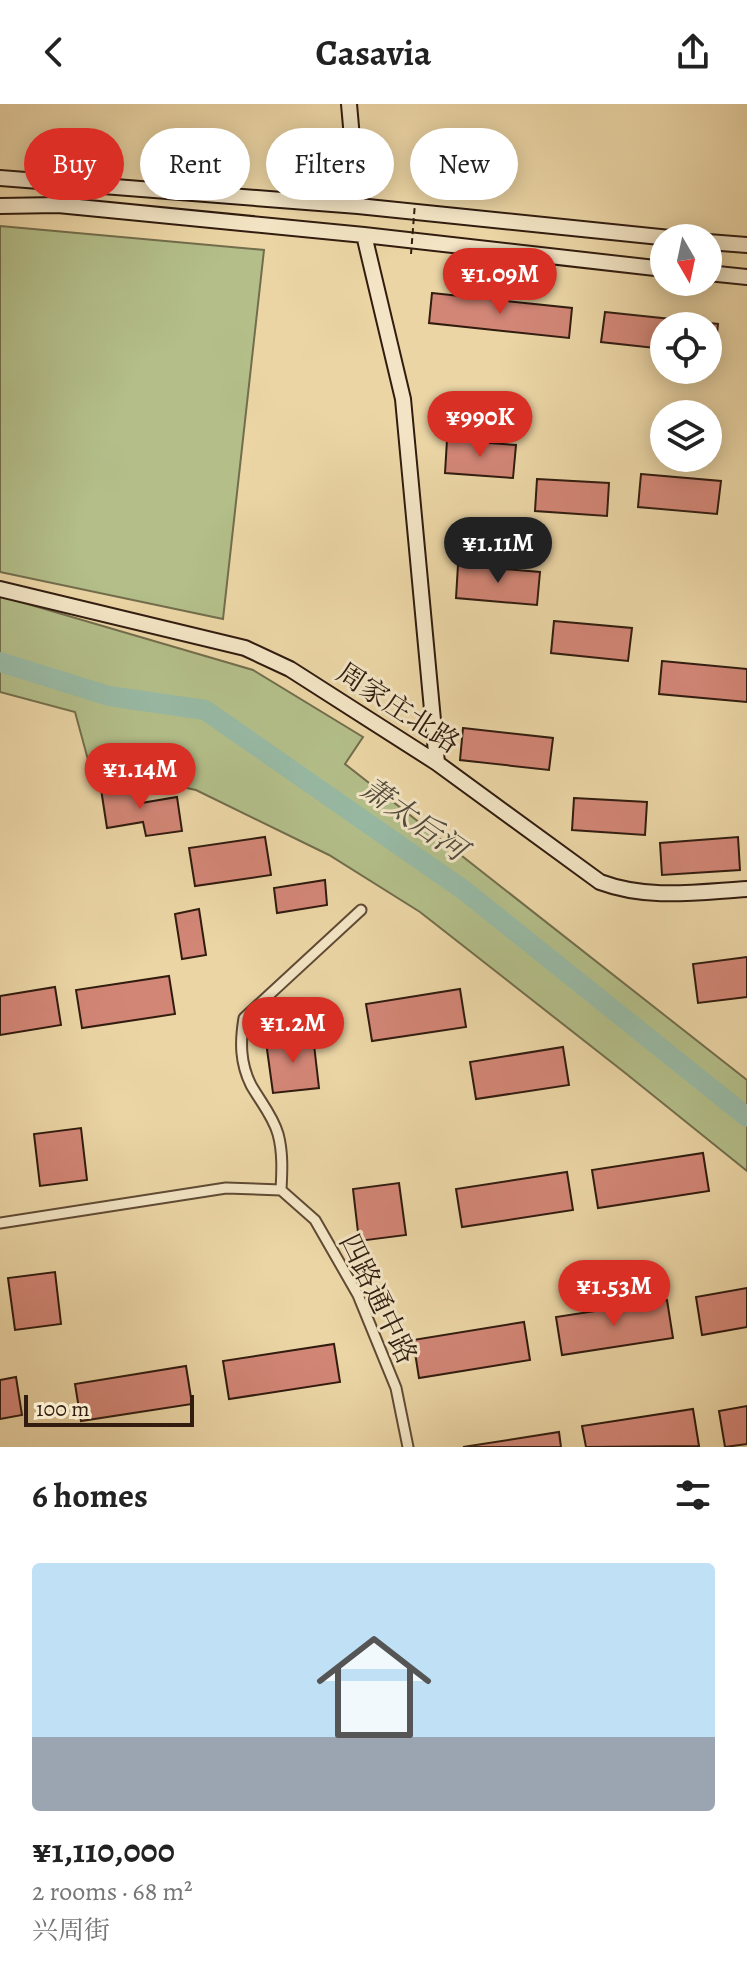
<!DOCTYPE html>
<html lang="en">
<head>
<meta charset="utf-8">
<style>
	:root { --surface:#fff; --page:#f2f2f2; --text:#222; --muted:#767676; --accent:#d93025 }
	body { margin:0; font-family:Alegreya,"Noto Serif SC",serif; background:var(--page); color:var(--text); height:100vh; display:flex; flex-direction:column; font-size:30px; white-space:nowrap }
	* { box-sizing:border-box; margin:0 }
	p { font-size:26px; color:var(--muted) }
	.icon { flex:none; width:44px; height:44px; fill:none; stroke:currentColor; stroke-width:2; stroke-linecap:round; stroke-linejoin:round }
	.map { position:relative; height:1343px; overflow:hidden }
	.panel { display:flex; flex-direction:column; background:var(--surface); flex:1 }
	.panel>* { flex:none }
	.guide { position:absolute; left:24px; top:24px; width:700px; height:72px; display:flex; gap:16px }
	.needle { width:52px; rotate:171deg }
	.fabs { position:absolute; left:650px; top:120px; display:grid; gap:16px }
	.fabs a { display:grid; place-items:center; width:72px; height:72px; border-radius:50%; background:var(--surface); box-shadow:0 4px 20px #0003; font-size:40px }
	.scale { position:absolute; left:24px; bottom:20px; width:170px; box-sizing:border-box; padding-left:8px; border:4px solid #311c0f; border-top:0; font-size:22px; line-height:28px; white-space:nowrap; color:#311c0f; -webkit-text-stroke:6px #f2e4c4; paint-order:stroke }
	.price { position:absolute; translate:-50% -68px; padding:0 18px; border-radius:28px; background:var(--accent); color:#fff; font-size:26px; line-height:52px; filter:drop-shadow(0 2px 4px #0008) }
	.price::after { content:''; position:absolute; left:50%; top:48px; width:24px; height:18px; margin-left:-12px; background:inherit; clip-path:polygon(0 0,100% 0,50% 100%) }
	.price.active { background:#222; color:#fff }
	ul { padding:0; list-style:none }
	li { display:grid; align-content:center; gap:16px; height:424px; padding:0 32px }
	li span { display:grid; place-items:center; height:248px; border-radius:8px; color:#555 }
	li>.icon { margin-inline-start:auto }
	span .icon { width:144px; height:144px; fill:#fffc; stroke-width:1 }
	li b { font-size:34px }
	h2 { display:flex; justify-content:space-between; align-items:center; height:96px; padding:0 32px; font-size:34px }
	.pill { padding:0 28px; border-radius:36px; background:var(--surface); box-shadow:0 4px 20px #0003; font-size:28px; line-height:72px }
	.pill.active { background:var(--accent); color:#fff }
	header { display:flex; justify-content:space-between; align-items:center; height:104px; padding:0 32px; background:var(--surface); font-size:36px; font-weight:700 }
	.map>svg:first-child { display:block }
	.green { fill:#b3be89; stroke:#726d4c; stroke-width:2 }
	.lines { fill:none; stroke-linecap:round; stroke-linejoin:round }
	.river { stroke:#98b9a4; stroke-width:20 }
	.building { fill:#d28676; stroke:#311c0f; stroke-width:2 }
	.street-casing { stroke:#604a34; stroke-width:13 }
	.secondary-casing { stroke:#311c0f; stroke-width:18 }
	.street { stroke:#f2e4c4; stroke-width:9 }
	.secondary { stroke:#f2e4c4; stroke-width:14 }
	.path-bridge { stroke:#311c0f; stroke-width:2; stroke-dasharray:6 4; stroke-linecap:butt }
	.labels { text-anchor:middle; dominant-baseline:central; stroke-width:6; stroke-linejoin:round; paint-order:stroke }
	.street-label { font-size:28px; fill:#311c0f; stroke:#f2e4c4 }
	.water-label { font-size:30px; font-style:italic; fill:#504b3c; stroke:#f2e4c4 }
</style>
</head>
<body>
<header><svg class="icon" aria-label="back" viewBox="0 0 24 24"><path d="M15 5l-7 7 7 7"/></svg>Casavia<svg class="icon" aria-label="share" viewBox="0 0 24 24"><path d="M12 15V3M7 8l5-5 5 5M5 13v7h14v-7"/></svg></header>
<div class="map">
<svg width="747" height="1343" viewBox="0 0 747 1343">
	<rect width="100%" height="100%" fill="#ebd5a5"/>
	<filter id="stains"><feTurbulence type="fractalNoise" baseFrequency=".0025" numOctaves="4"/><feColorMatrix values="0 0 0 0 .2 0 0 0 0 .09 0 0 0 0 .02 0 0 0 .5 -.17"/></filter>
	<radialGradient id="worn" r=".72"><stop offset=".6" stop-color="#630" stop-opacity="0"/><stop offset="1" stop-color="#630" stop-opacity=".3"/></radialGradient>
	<path class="green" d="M0,122L264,146L223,515L0,468Z
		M0,492L253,566L363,633L345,660L747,976V1067L624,968L420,808L329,751L196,686L90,663L75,608L0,588Z"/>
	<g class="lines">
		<path class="river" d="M0,558L109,592L205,606L465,787L747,1013"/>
	</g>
	<path class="building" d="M432,189L572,204L569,234L429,219Z
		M605,208L718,220L715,250H708V222H664V245L601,238Z
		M447,336L516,341L513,374L445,369Z
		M641,370L721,377L717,410L638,403Z
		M537,375L609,379L607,412L535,407Z
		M458,461L540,468L537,501L456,494Z
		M554,517L632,524L628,557L551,549Z
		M662,557L747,565V598L659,590Z
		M463,624L553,634L549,666L460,656Z
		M138,680L141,699L177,693L182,727L146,732L143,718L107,724L101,685Z
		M574,694L647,698L645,731L572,726Z
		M265,733L271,771L195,782L189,744Z
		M738,733L740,766L662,771L660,739Z
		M325,776L327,801L277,809L274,784Z
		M199,805L206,851L182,855L175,810Z
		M747,853V893L698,899L693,860Z
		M169,872L175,910L82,924L76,886Z
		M55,883L61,921L0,931V892Z
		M460,885L466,923L372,937L366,900Z
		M313,932L319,984L273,989L266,938Z
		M563,943L569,981L476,995L470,958Z
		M81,1024L87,1076L40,1082L34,1030Z
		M703,1049L709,1087L598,1104L592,1066Z
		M567,1068L573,1106L462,1123L456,1085Z
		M399,1079L406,1131L359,1137L353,1085Z
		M55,1168L61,1220L15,1226L8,1174Z
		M747,1184V1223L702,1231L696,1193Z
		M667,1196L673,1234L562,1251L556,1213Z
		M524,1218L530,1256L419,1274L413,1236Z
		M334,1240L340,1278L229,1295L223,1257Z
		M186,1262L192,1300L81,1317L75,1280Z
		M16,1273L22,1311L0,1315V1276Z
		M747,1302V1340L725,1343L719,1307Z
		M693,1305L699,1342L586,1343L582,1322Z
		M559,1328L561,1343H463Z"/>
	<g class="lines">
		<g class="street-casing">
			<path id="street" d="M361,806L244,914C240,938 240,959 251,981C260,997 273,1012 278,1030C283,1048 282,1068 281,1086L315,1116L358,1191L396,1284L408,1343
				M0,1119L226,1084L281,1086"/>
		</g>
		<g class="secondary-casing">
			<path id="secondary" d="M349,0L358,102
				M0,74L358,102L670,134
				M0,102L58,101L364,131L664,165
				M364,131L403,295L437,659
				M708,138L747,141
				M708,169L747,173
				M0,485L245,544L290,565L437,659L600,778C648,796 697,788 747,785"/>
		</g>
		<use href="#street" class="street"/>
		<use href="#secondary" class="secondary"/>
		<path class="path-bridge" d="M411,150L415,99"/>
	</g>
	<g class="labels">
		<g class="street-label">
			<text transform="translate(398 604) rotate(33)">周家庄北路</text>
			<text transform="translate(378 1195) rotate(64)">四路通中路</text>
		</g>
		<g class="water-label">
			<text transform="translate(414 715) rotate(35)">萧太后河</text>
		</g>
	</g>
	<rect width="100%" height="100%" filter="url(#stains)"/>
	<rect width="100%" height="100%" fill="url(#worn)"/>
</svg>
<div class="fabs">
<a><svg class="needle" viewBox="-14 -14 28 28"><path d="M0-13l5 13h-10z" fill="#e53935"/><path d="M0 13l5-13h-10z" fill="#767676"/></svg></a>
<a><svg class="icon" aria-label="locate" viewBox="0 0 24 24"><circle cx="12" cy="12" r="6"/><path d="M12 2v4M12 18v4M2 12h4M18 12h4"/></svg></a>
<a><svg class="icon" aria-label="layers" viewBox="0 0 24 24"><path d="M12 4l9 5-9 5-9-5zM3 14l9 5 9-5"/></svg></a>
</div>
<div class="scale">100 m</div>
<b class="price" style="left:500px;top:212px">¥1.09M</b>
<b class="price" style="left:480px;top:355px">¥990K</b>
<b class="price active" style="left:498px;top:481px">¥1.11M</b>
<b class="price" style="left:140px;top:707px">¥1.14M</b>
<b class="price" style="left:293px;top:961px">¥1.2M</b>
<b class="price" style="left:614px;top:1224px">¥1.53M</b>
<div class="guide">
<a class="pill active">Buy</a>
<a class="pill">Rent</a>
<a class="pill">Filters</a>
<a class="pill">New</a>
</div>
</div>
<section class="panel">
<h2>6 homes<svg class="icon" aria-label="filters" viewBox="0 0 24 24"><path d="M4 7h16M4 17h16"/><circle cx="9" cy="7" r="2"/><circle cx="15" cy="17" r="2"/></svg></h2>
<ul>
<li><span style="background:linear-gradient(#bfe0f5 70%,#9aa5b1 0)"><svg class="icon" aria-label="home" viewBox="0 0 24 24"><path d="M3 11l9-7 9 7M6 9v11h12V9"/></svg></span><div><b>¥1,110,000</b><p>2 rooms · 68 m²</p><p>兴周街</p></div></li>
</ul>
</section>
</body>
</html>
